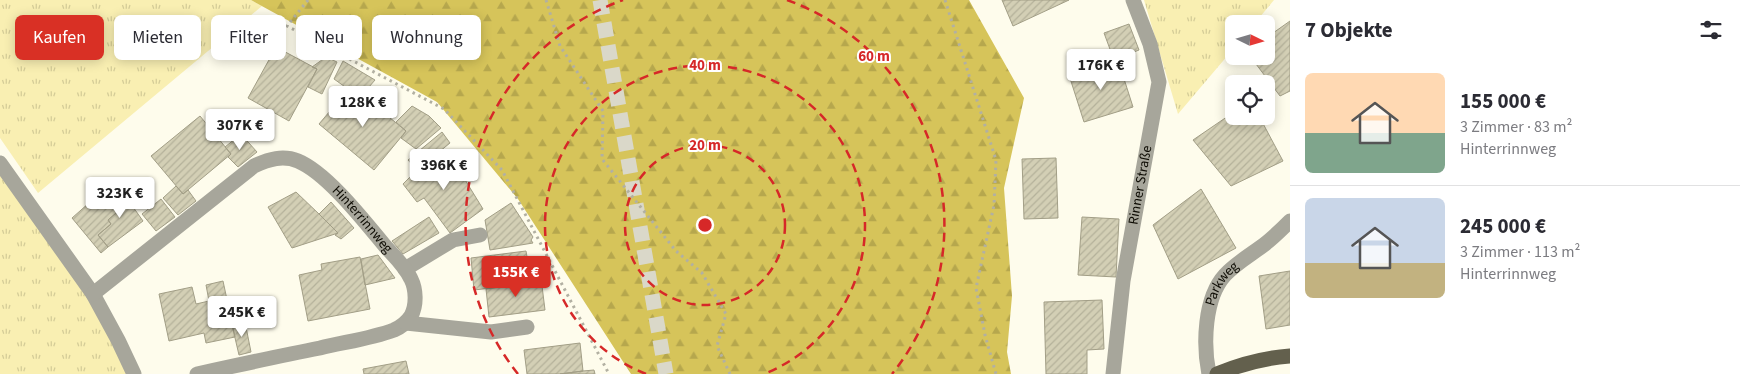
<!DOCTYPE html>
<html lang="de">
<head>
<meta charset="utf-8">
<style>
	:root { --surface:#fff; --page:#f7f7f7; --text:#2b2b33; --muted:#7c7c81; --line:#e1e1e2; --accent:#d93025 }
	body { margin:0; font-family:"Source Sans 3",sans-serif; background:var(--page); color:var(--text); height:100vh; display:flex; flex-direction:column; font-size:19px; white-space:nowrap }
	* { box-sizing:border-box; margin:0 }
	p { font-size:16px; color:var(--muted) }
	.icon { flex:none; width:28px; height:28px; fill:none; stroke:currentColor; stroke-width:2; stroke-linecap:round; stroke-linejoin:round }
	.map { position:relative; flex:1; overflow:hidden }
	.panel { display:flex; flex-direction:column; background:var(--surface); width:450px }
	.panel>* { flex:none }
	.hud { position:absolute; left:15px; top:15px; width:475px; height:45px; display:flex; gap:10px }
	.needle { width:32px; rotate:95deg }
	.controls { position:absolute; left:1225px; top:15px; display:grid; gap:10px }
	.controls a { display:grid; place-items:center; width:50px; height:50px; border-radius:8px; background:var(--surface); box-shadow:0 2px 12px #0003; font-size:25px }
	.price { position:absolute; translate:-50% -42px; padding:0 11px; border-radius:5px; background:#fff; color:#222; font-size:16px; line-height:32px; filter:drop-shadow(0 1px 2px #0008) }
	.price::after { content:''; position:absolute; left:50%; top:30px; width:15px; height:11px; margin-left:-8px; background:inherit; clip-path:polygon(0 0,100% 0,50% 100%) }
	.price.current { background:var(--accent); color:#fff }
	ul { padding:0; list-style:none }
	li { display:flex; align-items:center; gap:15px; height:125px; padding:0 15px }
	li+li { border-top:1px solid var(--line) }
	li span { display:grid; place-items:center; flex:none; width:140px; height:100px; border-radius:8px; color:#555 }
	li>.icon { margin-inline-start:auto }
	span .icon { width:60px; height:60px; fill:#fffc; stroke-width:1 }
	li b { font-size:21px }
	h2 { display:flex; justify-content:space-between; align-items:center; height:60px; padding:0 15px; font-size:21px }
	.tag { padding:0 18px; border-radius:8px; background:var(--surface); box-shadow:0 2px 12px #0003; font-size:18px; line-height:45px }
	.tag.current { background:var(--accent); color:#fff }
	main { display:flex; flex:1; min-height:0 }
	.map>svg:first-child { display:block }
	.grass { fill:url(#grass-tufts) }
	.forest { fill:url(#forest-firs) }
	.building { fill:url(#building-hatch); stroke:#a29e86 }
	.lines { fill:none; stroke-linecap:round; stroke-linejoin:round }
	.minor-tunnel { stroke:#dad8c9; stroke-width:15; stroke-dasharray:15 8; stroke-linecap:butt }
	.path { stroke:#b2b0a2; stroke-width:3; stroke-dasharray:2.5 4; stroke-linecap:butt }
	.minor { stroke:#a7a69b; stroke-width:15 }
	.major { stroke:#63604d; stroke-width:15 }
	.ring { fill:none; stroke:#d62828; stroke-width:2.5; stroke-dasharray:9 6 }
	.labels { text-anchor:middle; dominant-baseline:central; stroke-width:4; stroke-linejoin:round; paint-order:stroke }
	.street-label { font-size:14px; fill:#0e0c04; stroke:#fff }
	.centre { fill:#d62828; stroke:#fff; stroke-width:2.5 }
	.ring-label { font-size:15px; text-anchor:middle; font-weight:bold; fill:#d62828; stroke:#fff; stroke-width:4; stroke-linejoin:round; paint-order:stroke }
</style>
</head>
<body>
<main>
<div class="map">
<svg width="1290" height="374" viewBox="0 0 1290 374">
	<defs>
		<pattern id="grass-tufts" width="24" height="20" patternUnits="userSpaceOnUse" patternTransform="scale(1.25)"><rect width="24" height="20" fill="#f9efb2"/><path d="M3 7l-1-3M5 7V3M7 7l1-3M15 17l-1-3M17 17v-4M19 17l1-3" fill="none" stroke="#d4cc97"/></pattern>
		<pattern id="forest-firs" width="22" height="20" patternUnits="userSpaceOnUse" patternTransform="scale(1.25)"><rect width="22" height="20" fill="#d6c45a"/><path d="M5 1l3.5 6h-7zM16 11l3.5 6h-7z" fill="#b6a74d"/></pattern>
		<pattern id="building-hatch" width="6" height="6" patternUnits="userSpaceOnUse" patternTransform="scale(1.25)"><rect width="6" height="6" fill="#d3cfb5"/><path d="M-1 1l2-2M0 6l6-6M5 7l2-2" fill="none" stroke="#b4b19a"/></pattern>
	</defs>
	<rect width="100%" height="100%" fill="#fefcec"/>
	<path class="grass" d="M0,0H251L262,6L38,193L0,138Z
		M1144,0H1274L1254,24H1234V48L1178,114Z
		M0,163L23,194L134,374H0Z"/>
	<path class="forest" d="M251,0H969L1024,98L1004,188L1012,296L1007,352L1011,374H631L518,199L437,102Z"/>
	<path class="building" d="M1002,0H1069L1013,26Z
		M1290,21V91L1280,96L1250,56H1266V38Z
		M1129,24L1139,50L1114,60L1104,33Z
		M276,47L317,69L289,121L248,98Z
		M326,57L337,62L322,94L308,87L317,69L312,67Z
		M1118,60L1133,107L1084,122L1069,75Z
		M343,61L375,80L362,95L351,86L348,89L334,79Z
		M351,86L406,131L374,170L319,124Z
		M412,106L429,116L441,128L416,149L401,138L406,131L396,122Z
		M1234,112V116H1259L1283,161L1231,186L1193,140Z
		M200,116L231,154L183,194L151,156Z
		M442,132L450,143L417,170L408,160Z
		M241,134L257,152L238,167L228,157L231,154L225,147Z
		M442,150L461,168L459,170L483,209L450,233L424,198L417,202L403,184L417,170Z
		M1056,158L1058,218L1024,219L1022,159Z
		M116,183L143,221L108,247L98,235L111,224L108,220L123,207L109,189Z
		M176,186L183,194L188,190L196,201L178,215L163,198Z
		M107,187L123,207L108,220L111,224L98,235L108,247L101,253L72,218Z
		M1201,189L1236,248L1178,279L1153,225Z
		M296,192L319,214L338,233L292,248L268,207Z
		M161,199L175,217L156,231L142,214Z
		M331,202L354,228L341,239L335,235L338,233L319,214Z
		M511,203L533,237L531,240L533,243L490,250L485,220Z
		M429,217L439,233L403,254L392,241Z
		M1082,217L1119,219L1116,277L1078,275Z
		M526,251L531,279L508,281V286L474,290L471,258Z
		M378,255L395,278L365,285L361,259Z
		M360,257L370,309L308,321L299,275L322,270L321,264Z
		M1290,271V325L1266,329L1259,276Z
		M541,278L545,310L489,317L486,289L508,286V281Z
		M223,281L235,337L206,343L204,333L169,341L159,294L192,287L196,304L209,301L206,285Z
		M1102,300L1104,349L1087,350V374H1046L1044,302Z
		M245,322L251,352L239,355L232,325Z
		M580,343L583,371L560,374H527L524,350Z
		M406,361L409,374H364L363,369Z
		M594,370L595,374H560L583,371Z"/>
	<g class="lines">
		<path class="minor-tunnel" d="M600,0L666,374"/>
		<path class="path" d="M308,0L287,26L444,109L502,170L609,374
			M546,0L560,46L603,111L602,159L676,251L702,273L726,314L717,346L730,374
			M945,0L996,160L994,205L976,288L985,335L996,374"/>
		<g class="minor">
			<path d="M0,163L93,294L118,340L134,374"/>
			<path d="M405,269L453,240L480,235"/>
			<path id="s1" d="M93,294L254,166C269,159 283,155 298,161C327,173 365,222 385,246C394,256 405,266 411,279C416,289 417,305 411,316C407,322 401,327 394,330C370,339 344,342 320,348C279,356 238,365 197,374"/>
			<path d="M406,323L491,332L527,327"/>
			<path id="s2" d="M1113,374L1123,281L1159,82L1150,44L1133,0"/>
			<path id="s3" d="M1209,374C1203,345 1204,298 1225,275C1236,263 1252,254 1265,244C1274,237 1282,229 1290,221"/>
		</g>
		<path class="major" d="M1217,374C1241,364 1264,358 1290,356"/>
	</g>
	<g class="ring">
		<circle cx="705" cy="225" r="80"/>
		<path d="M646 374A160 160 0 1 1 764 374"/>
		<path d="M518 374A239 239 0 0 1 623 0M787 0A239 239 0 0 1 892 374"/>
	</g>
	<g class="labels">
		<g class="street-label">
			<text stroke="none"><textPath href="#s2" startOffset="191">Rinner Straße</textPath></text>
			<text stroke="none"><textPath href="#s1" startOffset="339">Hinterrinnweg</textPath></text>
			<text stroke="none"><textPath href="#s3" startOffset="94">Parkweg</textPath></text>
		</g>
	</g>
	<circle cx="705" cy="225" r="8" class="centre"/>
	<g class="ring-label">
		<text x="874" y="61">60 m</text>
		<text x="705" y="70">40 m</text>
		<text x="705" y="150">20 m</text>
	</g>
</svg>
<div class="controls">
<a><svg class="needle" viewBox="-14 -14 28 28"><path d="M0-13l5 13h-10z" fill="#e53935"/><path d="M0 13l5-13h-10z" fill="#7c7c81"/></svg></a>
<a><svg class="icon" aria-label="locate" viewBox="0 0 24 24"><circle cx="12" cy="12" r="6"/><path d="M12 2v4M12 18v4M2 12h4M18 12h4"/></svg></a>
</div>
<b class="price" style="left:1101px;top:91px">176K €</b>
<b class="price" style="left:363px;top:128px">128K €</b>
<b class="price" style="left:240px;top:151px">307K €</b>
<b class="price" style="left:444px;top:191px">396K €</b>
<b class="price" style="left:120px;top:219px">323K €</b>
<b class="price current" style="left:516px;top:298px">155K €</b>
<b class="price" style="left:242px;top:338px">245K €</b>
<div class="hud">
<a class="tag current">Kaufen</a>
<a class="tag">Mieten</a>
<a class="tag">Filter</a>
<a class="tag">Neu</a>
<a class="tag">Wohnung</a>
</div>
</div>
<section class="panel">
<h2>7 Objekte<svg class="icon" aria-label="filters" viewBox="0 0 24 24"><path d="M4 7h16M4 17h16"/><circle cx="9" cy="7" r="2"/><circle cx="15" cy="17" r="2"/></svg></h2>
<ul>
<li><span style="background:linear-gradient(#ffd9b3 60%,#7fa58c 0)"><svg class="icon" aria-label="home" viewBox="0 0 24 24"><path d="M3 11l9-7 9 7M6 9v11h12V9"/></svg></span><div><b>155 000 €</b><p>3 Zimmer · 83 m²</p><p>Hinterrinnweg</p></div></li>
<li><span style="background:linear-gradient(#c9d6e8 65%,#c2b280 0)"><svg class="icon" aria-label="home" viewBox="0 0 24 24"><path d="M3 11l9-7 9 7M6 9v11h12V9"/></svg></span><div><b>245 000 €</b><p>3 Zimmer · 113 m²</p><p>Hinterrinnweg</p></div></li>
</ul>
</section>
</main>
</body>
</html>
